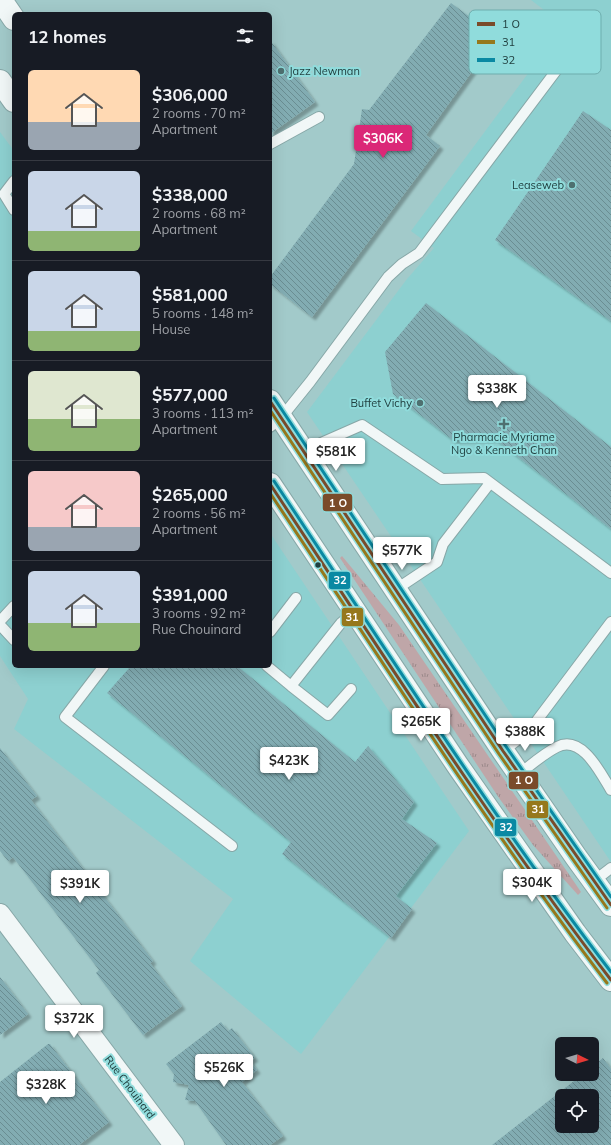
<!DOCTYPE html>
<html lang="en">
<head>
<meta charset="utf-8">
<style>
	:root { --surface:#171b24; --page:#242831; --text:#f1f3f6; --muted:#9ea1a6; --line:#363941; --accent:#db2777 }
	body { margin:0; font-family:Mulish,sans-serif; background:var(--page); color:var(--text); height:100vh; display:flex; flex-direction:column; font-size:15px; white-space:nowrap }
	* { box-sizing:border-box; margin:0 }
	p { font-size:13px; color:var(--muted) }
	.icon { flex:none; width:22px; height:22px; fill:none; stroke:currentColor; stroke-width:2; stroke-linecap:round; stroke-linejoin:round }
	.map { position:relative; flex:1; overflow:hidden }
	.panel { position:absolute; left:12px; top:12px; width:260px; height:656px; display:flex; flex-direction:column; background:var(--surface); border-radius:6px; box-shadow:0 4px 16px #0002 }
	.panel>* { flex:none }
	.needle { width:26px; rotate:95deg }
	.fabs { position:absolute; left:555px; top:1037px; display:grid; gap:8px }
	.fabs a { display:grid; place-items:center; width:44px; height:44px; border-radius:6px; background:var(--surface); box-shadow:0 4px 16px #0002; font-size:20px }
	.price { position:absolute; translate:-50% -34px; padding:0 9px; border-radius:4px; background:#fff; color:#222; font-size:13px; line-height:26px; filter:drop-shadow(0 1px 2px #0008) }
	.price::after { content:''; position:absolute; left:50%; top:24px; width:12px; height:9px; margin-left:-6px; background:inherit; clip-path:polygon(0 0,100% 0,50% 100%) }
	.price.selected { background:var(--accent); color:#fff }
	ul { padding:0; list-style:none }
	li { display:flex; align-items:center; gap:12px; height:100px; padding:0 16px }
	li+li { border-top:1px solid var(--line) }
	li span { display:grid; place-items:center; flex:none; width:112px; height:80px; border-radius:6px; color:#555 }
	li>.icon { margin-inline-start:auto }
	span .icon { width:48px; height:48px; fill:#fffc; stroke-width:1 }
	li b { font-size:17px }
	h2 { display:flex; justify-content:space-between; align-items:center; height:48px; padding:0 16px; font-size:17px }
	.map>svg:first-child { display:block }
	.built { fill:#8dd0d0 }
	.grass { fill:url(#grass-tufts) }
	.building { fill:url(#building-back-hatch); fill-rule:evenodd; filter:url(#shadow) }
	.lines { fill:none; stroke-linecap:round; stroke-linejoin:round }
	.lane-casing { stroke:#87a7a7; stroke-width:12 }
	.street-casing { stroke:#87a7a7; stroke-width:22 }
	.secondary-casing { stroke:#87a7a7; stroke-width:24 }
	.lane { stroke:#f1f7f7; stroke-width:10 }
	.street { stroke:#f1f7f7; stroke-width:20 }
	.secondary { stroke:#f1f7f7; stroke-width:22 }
	.bus-1-casing { stroke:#90dcdc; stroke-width:6 }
	.bus-2-casing { stroke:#90dcdc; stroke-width:6 }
	.bus-3-casing { stroke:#90dcdc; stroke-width:6 }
	.bus-1 { stroke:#7a4b2a; stroke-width:3 }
	.bus-2 { stroke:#96781c; stroke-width:3 }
	.bus-3 { stroke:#0a89a3; stroke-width:3 }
	.poi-dot { fill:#4e7070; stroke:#90dcdc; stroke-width:1.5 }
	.bus-dot { fill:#203f3f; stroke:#90dcdc; stroke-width:1.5 }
	.labels { text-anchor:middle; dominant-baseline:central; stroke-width:4; stroke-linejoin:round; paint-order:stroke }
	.poi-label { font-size:11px; fill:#203f3f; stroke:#90dcdc; text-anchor:end }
	.street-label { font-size:11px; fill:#203f3f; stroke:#90dcdc }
	.key { fill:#90dcdc; stroke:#6eadad; stroke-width:1 }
	.key-label { font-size:11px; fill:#203f3f }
	.line-badge { stroke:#90dcdc; stroke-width:1.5 }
	.badge-label { font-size:11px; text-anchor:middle; font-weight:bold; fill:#fff }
</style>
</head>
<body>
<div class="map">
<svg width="611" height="1145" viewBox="0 0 611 1145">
	<defs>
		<pattern id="grass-tufts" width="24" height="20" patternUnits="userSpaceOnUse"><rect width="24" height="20" fill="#bfa6a8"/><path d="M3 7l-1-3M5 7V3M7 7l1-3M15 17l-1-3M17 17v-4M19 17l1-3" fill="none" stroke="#9b898a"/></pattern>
		<pattern id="building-back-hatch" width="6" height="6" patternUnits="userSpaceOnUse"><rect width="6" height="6" fill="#82acb2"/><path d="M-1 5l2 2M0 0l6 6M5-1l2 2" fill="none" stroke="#6a8d92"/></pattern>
		<filter id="shadow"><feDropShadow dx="3.5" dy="3.5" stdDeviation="1" flood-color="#0004"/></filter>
	</defs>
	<rect width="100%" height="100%" fill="#a2caca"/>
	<path class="built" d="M531,0H611V862L307,412L407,279L434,248L411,231L564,25Z
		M0,132L14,151V666H270V533L469,831L301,1054L190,961L233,899L14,729L28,699L0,656Z"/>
	<path class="grass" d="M342,556L399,625L581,892L578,895L533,845L499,798L340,558Z"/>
	<path class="building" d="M451,3L497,37L426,135L440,146L312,317L270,284V277L354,164L362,109L369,110Z
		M270,40L315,102L270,134Z
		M583,111L611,130V321L495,240Z
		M426,303L611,447V529L495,439L453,440L393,394L385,352Z
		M131,666H237L355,762L368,746L414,802L402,819L437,843L396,896L412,909L391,938L282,854L291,842L107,693Z
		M0,748L37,796L31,800L153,961L150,963L182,1006L143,1035L96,973L99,970L13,857L8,861L0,851Z
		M0,977L28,1014L0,1035Z
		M221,1022L228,1031L232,1028L255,1058L250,1061L257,1070L242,1082L283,1136L270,1145H226L195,1101L185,1100L189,1085L173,1082L174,1074L166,1064Z
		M48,1044H50L109,1122L79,1145H0V1082Z
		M603,1058L611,1069V1145H492L583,1074H592V1067ZM562,1096H592V1126H562Z"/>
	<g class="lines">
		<g class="lane-casing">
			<path id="lane" d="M270,144L319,117
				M14,181L4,194L14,210
				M270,427L281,418L310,382L388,277L402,264L419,253L577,43
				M304,454L321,443L362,425L442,479L484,478L611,573
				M395,590L437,562L443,544L490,483
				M0,621L14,606
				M0,625L14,640
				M270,632L296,598
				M104,666L65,717L232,846
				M267,666L291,686
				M351,689L328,715L291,686L341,623L355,611
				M503,751L529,731L611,622
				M519,774C531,765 543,754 557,747C582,734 601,774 611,790
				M594,881L611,868"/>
		</g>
		<g class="street-casing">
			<path id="street" d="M0,914L174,1145"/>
		</g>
		<g class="secondary-casing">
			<path id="secondary" d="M1,0L14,19
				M0,81L14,101
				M270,401L503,751L576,857L611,905
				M270,484L458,766L575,933L611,980"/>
		</g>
		<use href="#lane" class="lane"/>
		<use href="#street" class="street"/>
		<use href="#secondary" class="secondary"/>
		<g class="bus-1-casing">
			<path id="bus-1" d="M270,401L503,751L611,905
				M270,484C381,651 489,821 611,980"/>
		</g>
		<g class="bus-2-casing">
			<path id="bus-2" d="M270,410L499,754L607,908
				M270,493C380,658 487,826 607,983"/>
		</g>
		<g class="bus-3-casing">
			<path id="bus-3" d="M274,398L507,748L611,897
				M274,481C384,646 490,814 611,972"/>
		</g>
		<use href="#bus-1" class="bus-1"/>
		<use href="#bus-2" class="bus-2"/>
		<use href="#bus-3" class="bus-3"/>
	</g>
	<g class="poi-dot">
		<circle cx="281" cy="71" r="4"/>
		<circle cx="572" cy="185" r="4"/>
		<circle cx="420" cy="403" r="4"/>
		<path d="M502 418h4v4h4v4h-4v4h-4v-4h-4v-4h4z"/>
	</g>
	<circle class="bus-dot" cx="318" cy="565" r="3.5"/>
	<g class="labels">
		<g class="poi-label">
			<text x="289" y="71" text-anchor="start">Jazz Newman</text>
			<text x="564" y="185">Leaseweb</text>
			<text x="412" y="403">Buffet Vichy</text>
			<text x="504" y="437" text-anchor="middle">Pharmacie Myriame<tspan x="504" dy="13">Ngo &amp; Kenneth Chan</tspan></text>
		</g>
		<g class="street-label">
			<text transform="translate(130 1087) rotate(53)">Rue Chouinard</text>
		</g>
	</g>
	<rect x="469" y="10" width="132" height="64" rx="6" class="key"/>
	<rect x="477" y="22" width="18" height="4" fill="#7a4b2a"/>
	<rect x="477" y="40" width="18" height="4" fill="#96781c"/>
	<rect x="477" y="58" width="18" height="4" fill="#0a89a3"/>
	<g class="key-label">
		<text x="502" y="28">1 O</text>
		<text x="502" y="46">31</text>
		<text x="502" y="64">32</text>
	</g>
	<g class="line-badge">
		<rect x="322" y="493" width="31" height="19" rx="4" fill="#7a4b2a"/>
		<rect x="328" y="571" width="23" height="19" rx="4" fill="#0a89a3"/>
		<rect x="341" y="607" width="23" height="20" rx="4" fill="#96781c"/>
		<rect x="508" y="771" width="31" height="19" rx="4" fill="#7a4b2a"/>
		<rect x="526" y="800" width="23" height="19" rx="4" fill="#96781c"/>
		<rect x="494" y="818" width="23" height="19" rx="4" fill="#0a89a3"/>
	</g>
	<g class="badge-label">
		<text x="338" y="507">1 O</text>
		<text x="340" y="584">32</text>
		<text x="352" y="621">31</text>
		<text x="524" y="784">1 O</text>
		<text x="538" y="813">31</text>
		<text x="506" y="831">32</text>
	</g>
</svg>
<div class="fabs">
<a><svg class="needle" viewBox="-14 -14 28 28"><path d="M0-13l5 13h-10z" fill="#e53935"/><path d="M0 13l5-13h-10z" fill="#9ea1a6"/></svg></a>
<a><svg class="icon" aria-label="locate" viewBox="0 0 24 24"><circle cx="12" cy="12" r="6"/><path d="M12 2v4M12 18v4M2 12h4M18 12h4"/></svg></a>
</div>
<b class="price selected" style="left:383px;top:159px">$306K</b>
<b class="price" style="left:497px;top:409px">$338K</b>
<b class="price" style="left:336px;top:472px">$581K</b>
<b class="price" style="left:402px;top:571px">$577K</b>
<b class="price" style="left:421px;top:742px">$265K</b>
<b class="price" style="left:525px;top:752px">$388K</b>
<b class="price" style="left:289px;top:781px">$423K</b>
<b class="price" style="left:532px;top:903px">$304K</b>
<b class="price" style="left:80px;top:904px">$391K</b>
<b class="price" style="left:74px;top:1039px">$372K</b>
<b class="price" style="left:224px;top:1088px">$526K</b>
<b class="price" style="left:46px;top:1105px">$328K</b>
<section class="panel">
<h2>12 homes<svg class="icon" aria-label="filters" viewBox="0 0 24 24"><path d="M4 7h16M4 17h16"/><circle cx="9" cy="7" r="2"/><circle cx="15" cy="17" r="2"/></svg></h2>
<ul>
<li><span style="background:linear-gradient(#ffd9b3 65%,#9aa5b1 0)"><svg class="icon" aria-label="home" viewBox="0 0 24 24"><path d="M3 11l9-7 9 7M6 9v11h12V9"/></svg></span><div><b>$306,000</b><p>2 rooms · 70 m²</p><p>Apartment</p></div></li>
<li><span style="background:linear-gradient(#c9d6e8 75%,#8fb573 0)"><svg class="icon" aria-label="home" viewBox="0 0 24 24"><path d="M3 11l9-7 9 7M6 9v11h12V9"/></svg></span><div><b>$338,000</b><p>2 rooms · 68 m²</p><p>Apartment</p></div></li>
<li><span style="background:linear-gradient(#c9d6e8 75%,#8fb573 0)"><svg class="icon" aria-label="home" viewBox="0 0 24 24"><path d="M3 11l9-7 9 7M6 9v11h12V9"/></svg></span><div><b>$581,000</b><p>5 rooms · 148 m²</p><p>House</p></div></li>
<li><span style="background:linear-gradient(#dfe7d0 60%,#8fb573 0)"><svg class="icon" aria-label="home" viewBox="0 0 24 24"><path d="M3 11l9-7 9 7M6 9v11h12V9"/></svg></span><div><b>$577,000</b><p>3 rooms · 113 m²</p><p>Apartment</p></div></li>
<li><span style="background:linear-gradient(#f6c9c9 70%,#9aa5b1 0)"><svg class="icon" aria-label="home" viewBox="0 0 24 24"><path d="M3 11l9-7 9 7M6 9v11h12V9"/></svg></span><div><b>$265,000</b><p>2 rooms · 56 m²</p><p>Apartment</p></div></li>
<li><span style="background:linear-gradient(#c9d6e8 65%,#8fb573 0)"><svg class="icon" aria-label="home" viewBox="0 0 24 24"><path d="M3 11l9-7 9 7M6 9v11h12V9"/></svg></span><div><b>$391,000</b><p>3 rooms · 92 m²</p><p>Rue Chouinard</p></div></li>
</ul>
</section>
</div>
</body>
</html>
